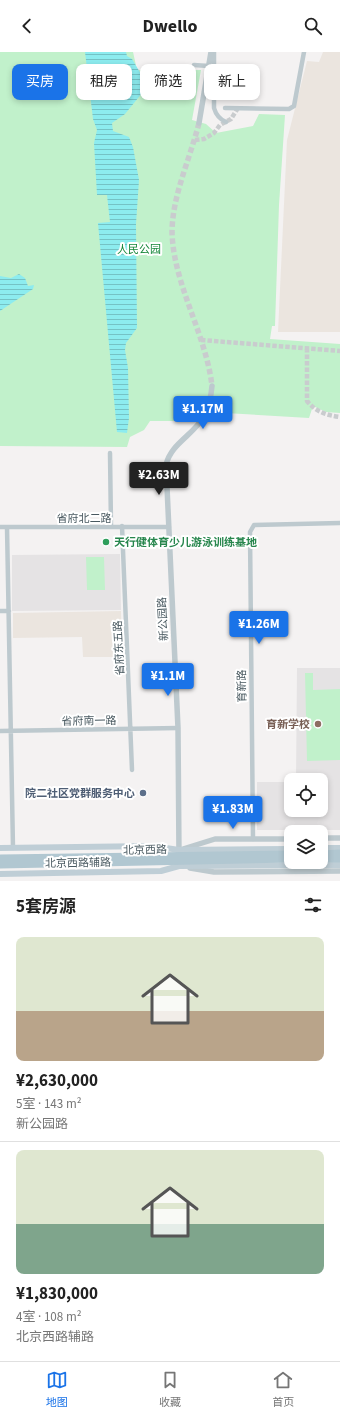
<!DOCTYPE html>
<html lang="zh">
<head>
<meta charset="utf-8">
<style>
	:root { --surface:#fff; --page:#f6f6f6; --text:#222; --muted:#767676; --line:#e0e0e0; --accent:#1a73e8 }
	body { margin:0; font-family:"Source Sans 3","Noto Sans SC",sans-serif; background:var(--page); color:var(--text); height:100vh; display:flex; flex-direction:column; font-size:15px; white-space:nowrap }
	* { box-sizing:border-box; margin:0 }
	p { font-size:13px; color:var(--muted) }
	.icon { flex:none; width:22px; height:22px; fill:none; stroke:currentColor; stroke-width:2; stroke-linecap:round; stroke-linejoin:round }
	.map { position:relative; height:829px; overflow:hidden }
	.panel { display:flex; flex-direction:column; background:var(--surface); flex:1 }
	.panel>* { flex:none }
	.guide { position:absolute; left:12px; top:12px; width:316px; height:36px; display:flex; gap:8px }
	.tools { position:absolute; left:284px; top:721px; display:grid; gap:8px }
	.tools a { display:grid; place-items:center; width:44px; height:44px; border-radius:8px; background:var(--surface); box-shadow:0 2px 6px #0003; font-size:20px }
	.price { position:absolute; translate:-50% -34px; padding:0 9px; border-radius:4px; background:var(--accent); color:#fff; font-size:13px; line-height:26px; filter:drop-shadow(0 1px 2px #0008) }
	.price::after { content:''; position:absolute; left:50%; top:24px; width:12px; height:9px; margin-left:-6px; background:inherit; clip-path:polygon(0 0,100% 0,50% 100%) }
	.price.active { background:#222; color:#fff }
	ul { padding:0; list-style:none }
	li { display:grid; align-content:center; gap:8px; height:212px; padding:0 16px }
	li+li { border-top:1px solid var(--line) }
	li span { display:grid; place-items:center; height:124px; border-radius:8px; color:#555 }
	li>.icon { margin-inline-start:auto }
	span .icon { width:72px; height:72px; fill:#fffc; stroke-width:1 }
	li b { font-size:17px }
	h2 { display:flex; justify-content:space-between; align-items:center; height:48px; padding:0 16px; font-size:17px }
	.pill { padding:0 14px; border-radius:8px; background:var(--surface); box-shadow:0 2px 6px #0003; font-size:14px; line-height:36px }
	.pill.active { background:var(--accent); color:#fff }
	header { display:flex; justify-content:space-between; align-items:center; height:52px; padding:0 16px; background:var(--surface); font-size:18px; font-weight:700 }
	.dock { display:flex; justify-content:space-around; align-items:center; height:56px; border-top:1px solid var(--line); background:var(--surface); font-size:11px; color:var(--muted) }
	.dock a { display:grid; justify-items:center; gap:2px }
	.dock .active { color:var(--accent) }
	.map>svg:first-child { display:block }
	.commercial { fill:#ebe5df }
	.education { fill:#e5e3e4 }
	.park { fill:#c1f1cb }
	.water { fill:url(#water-rules) }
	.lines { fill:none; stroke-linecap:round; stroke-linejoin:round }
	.minor-tunnel { stroke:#c9ccce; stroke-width:4.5; stroke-dasharray:4.5 2; stroke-linecap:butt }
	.tertiary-tunnel { stroke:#c9ccce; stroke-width:5.5; stroke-dasharray:5.5 3; stroke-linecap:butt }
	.minor { stroke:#bdc9ce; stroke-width:4.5 }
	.tertiary { stroke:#bdc9ce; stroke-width:5.5 }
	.secondary { stroke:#bfced6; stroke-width:6 }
	.primary { stroke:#b1c7d1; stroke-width:7 }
	.leisure-dot { fill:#2e9e5b; stroke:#fff; stroke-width:1.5 }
	.education-dot { fill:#8d6e63; stroke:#fff; stroke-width:1.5 }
	.service-dot { fill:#5c6f8a; stroke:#fff; stroke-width:1.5 }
	.labels { text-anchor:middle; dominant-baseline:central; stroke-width:4; stroke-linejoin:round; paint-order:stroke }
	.park-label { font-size:11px; fill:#158639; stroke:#fff }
	.street-label { font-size:11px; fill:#495960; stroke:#fff }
	.leisure-label { font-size:11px; font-weight:bold; fill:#27864d; stroke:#fff; text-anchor:start }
	.education-label { font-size:11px; font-weight:bold; fill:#785e54; stroke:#fff; text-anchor:end }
	.service-label { font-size:11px; font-weight:bold; fill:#4e5e75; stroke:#fff; text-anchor:end }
</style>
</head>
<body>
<header><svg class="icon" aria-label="back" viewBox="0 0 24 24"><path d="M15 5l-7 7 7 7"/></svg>Dwello<svg class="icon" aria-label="search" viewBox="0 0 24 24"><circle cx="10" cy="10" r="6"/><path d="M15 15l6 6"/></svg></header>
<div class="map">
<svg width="340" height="829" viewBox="0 0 340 829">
	<defs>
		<pattern id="water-rules" width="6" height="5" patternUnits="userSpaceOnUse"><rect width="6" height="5" fill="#8decef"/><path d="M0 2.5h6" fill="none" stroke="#75c2c5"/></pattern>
	</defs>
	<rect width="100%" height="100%" fill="#f4f2f2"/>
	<path class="commercial" d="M323,0H340V280H278L287,88L307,9L319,10Z
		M121,559L122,605H83L82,585L13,586V561Z"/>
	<path class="education" d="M120,502L121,558L12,559V503Z
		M297,616H340V778H257V730H291V758H321V728H296Z"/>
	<path class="park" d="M0,0H133L137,18H201L192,68L206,72L216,81L253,74L259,62L285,63L279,153L275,274H272L270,287L340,292V361L326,360L313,354L309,366L225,361L205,369H150L144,378L130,385L127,395L0,394Z
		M86,505H104L105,538H87Z
		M305,621H313V638L340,637V708L307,709Z"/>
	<path class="water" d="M85,0H126L127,4L132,7L147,32L143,40L125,62L112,71L113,79L129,85L133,95L139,128L136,172L137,276L126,291L125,298L128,316L129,366L127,381L117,380L98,171L110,170L107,143H97L94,91L97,78L93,67Z
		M19,222L25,226L28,234L34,233L33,237L0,259V224L11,226Z"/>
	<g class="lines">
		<path class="minor-tunnel" d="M195,88L204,87L214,81L220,73L231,67L238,56
			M201,288L340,299
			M307,296V349C316,360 326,363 340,365"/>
		<path class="tertiary-tunnel" d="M199,71C190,107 172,144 172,181C174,234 206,282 212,334"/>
		<path class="minor" d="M214,0V56C216,63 219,67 226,70
			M194,13L209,14
			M225,56L289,57L294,54L304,0
			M110,401L111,474
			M122,474L132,718
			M0,475H169
			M7,475L13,796
			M0,559H9
			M0,679L178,676
			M253,787L250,480L254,473L340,471"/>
		<path class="tertiary" d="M199,71L211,0
			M321,786H340
			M183,797L215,787H291
			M179,803L178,676L166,413C171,391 194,383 204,364C209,355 211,345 212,334
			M190,816L214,820L340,819"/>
		<path class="secondary" d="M0,796L153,794L179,798L291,797
			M321,796H340
			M0,822L161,819L179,814L340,813"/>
		<path class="primary" d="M321,802L340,801
			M0,806L291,802
			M321,807H340
			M0,813L291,807"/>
	</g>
	<circle class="leisure-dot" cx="106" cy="490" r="4"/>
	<circle class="education-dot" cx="318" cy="672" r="4"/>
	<circle class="service-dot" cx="143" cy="741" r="4"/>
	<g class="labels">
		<g class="park-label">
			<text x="139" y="197">人民公园</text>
		</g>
		<g class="street-label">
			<text x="84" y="466">省府北二路</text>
			<text transform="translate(163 567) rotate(-93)">新公园路</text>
			<text transform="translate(119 596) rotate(-93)">省府东五路</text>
			<text transform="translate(242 634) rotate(-91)">育新路</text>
			<text transform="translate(89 669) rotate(-1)">省府南一路</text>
			<text transform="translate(145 798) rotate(-1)">北京西路</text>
			<text transform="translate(78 811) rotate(-1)">北京西路辅路</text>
		</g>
		<g class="leisure-label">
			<text x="114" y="490">天行健体育少儿游泳训练基地</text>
		</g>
		<g class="education-label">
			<text x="310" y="672">育新学校</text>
		</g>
		<g class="service-label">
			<text x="135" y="741">院二社区党群服务中心</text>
		</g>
	</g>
</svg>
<div class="tools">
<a><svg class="icon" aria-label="locate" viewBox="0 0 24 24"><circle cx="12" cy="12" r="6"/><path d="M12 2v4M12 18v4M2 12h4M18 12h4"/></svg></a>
<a><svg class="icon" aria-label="layers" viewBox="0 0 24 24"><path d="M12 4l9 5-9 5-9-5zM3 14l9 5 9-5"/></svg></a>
</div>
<b class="price" style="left:203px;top:378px">¥1.17M</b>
<b class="price active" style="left:159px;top:444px">¥2.63M</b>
<b class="price" style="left:259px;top:593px">¥1.26M</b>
<b class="price" style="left:168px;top:645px">¥1.1M</b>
<b class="price" style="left:233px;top:778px">¥1.83M</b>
<div class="guide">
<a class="pill active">买房</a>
<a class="pill">租房</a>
<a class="pill">筛选</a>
<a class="pill">新上</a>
</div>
</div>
<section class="panel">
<h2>5套房源<svg class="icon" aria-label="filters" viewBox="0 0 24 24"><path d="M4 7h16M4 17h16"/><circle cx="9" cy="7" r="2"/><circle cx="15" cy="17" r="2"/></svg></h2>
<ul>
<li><span style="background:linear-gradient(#dfe7d0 60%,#b9a48a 0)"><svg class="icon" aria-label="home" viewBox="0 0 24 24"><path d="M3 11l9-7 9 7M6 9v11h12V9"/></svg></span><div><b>¥2,630,000</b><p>5室 · 143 m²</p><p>新公园路</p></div></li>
<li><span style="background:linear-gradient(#dfe7d0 60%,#7fa58c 0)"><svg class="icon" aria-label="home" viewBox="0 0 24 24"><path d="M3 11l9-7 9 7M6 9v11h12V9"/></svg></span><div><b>¥1,830,000</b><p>4室 · 108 m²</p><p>北京西路辅路</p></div></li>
</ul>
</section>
<nav class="dock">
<a class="active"><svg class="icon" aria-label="map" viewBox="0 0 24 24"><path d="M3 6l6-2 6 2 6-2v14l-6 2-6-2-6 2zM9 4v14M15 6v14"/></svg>地图</a>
<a><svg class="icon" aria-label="saved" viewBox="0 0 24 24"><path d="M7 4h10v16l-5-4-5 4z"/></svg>收藏</a>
<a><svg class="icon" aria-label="home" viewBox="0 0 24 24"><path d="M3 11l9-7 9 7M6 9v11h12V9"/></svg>首页</a>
</nav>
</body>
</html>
